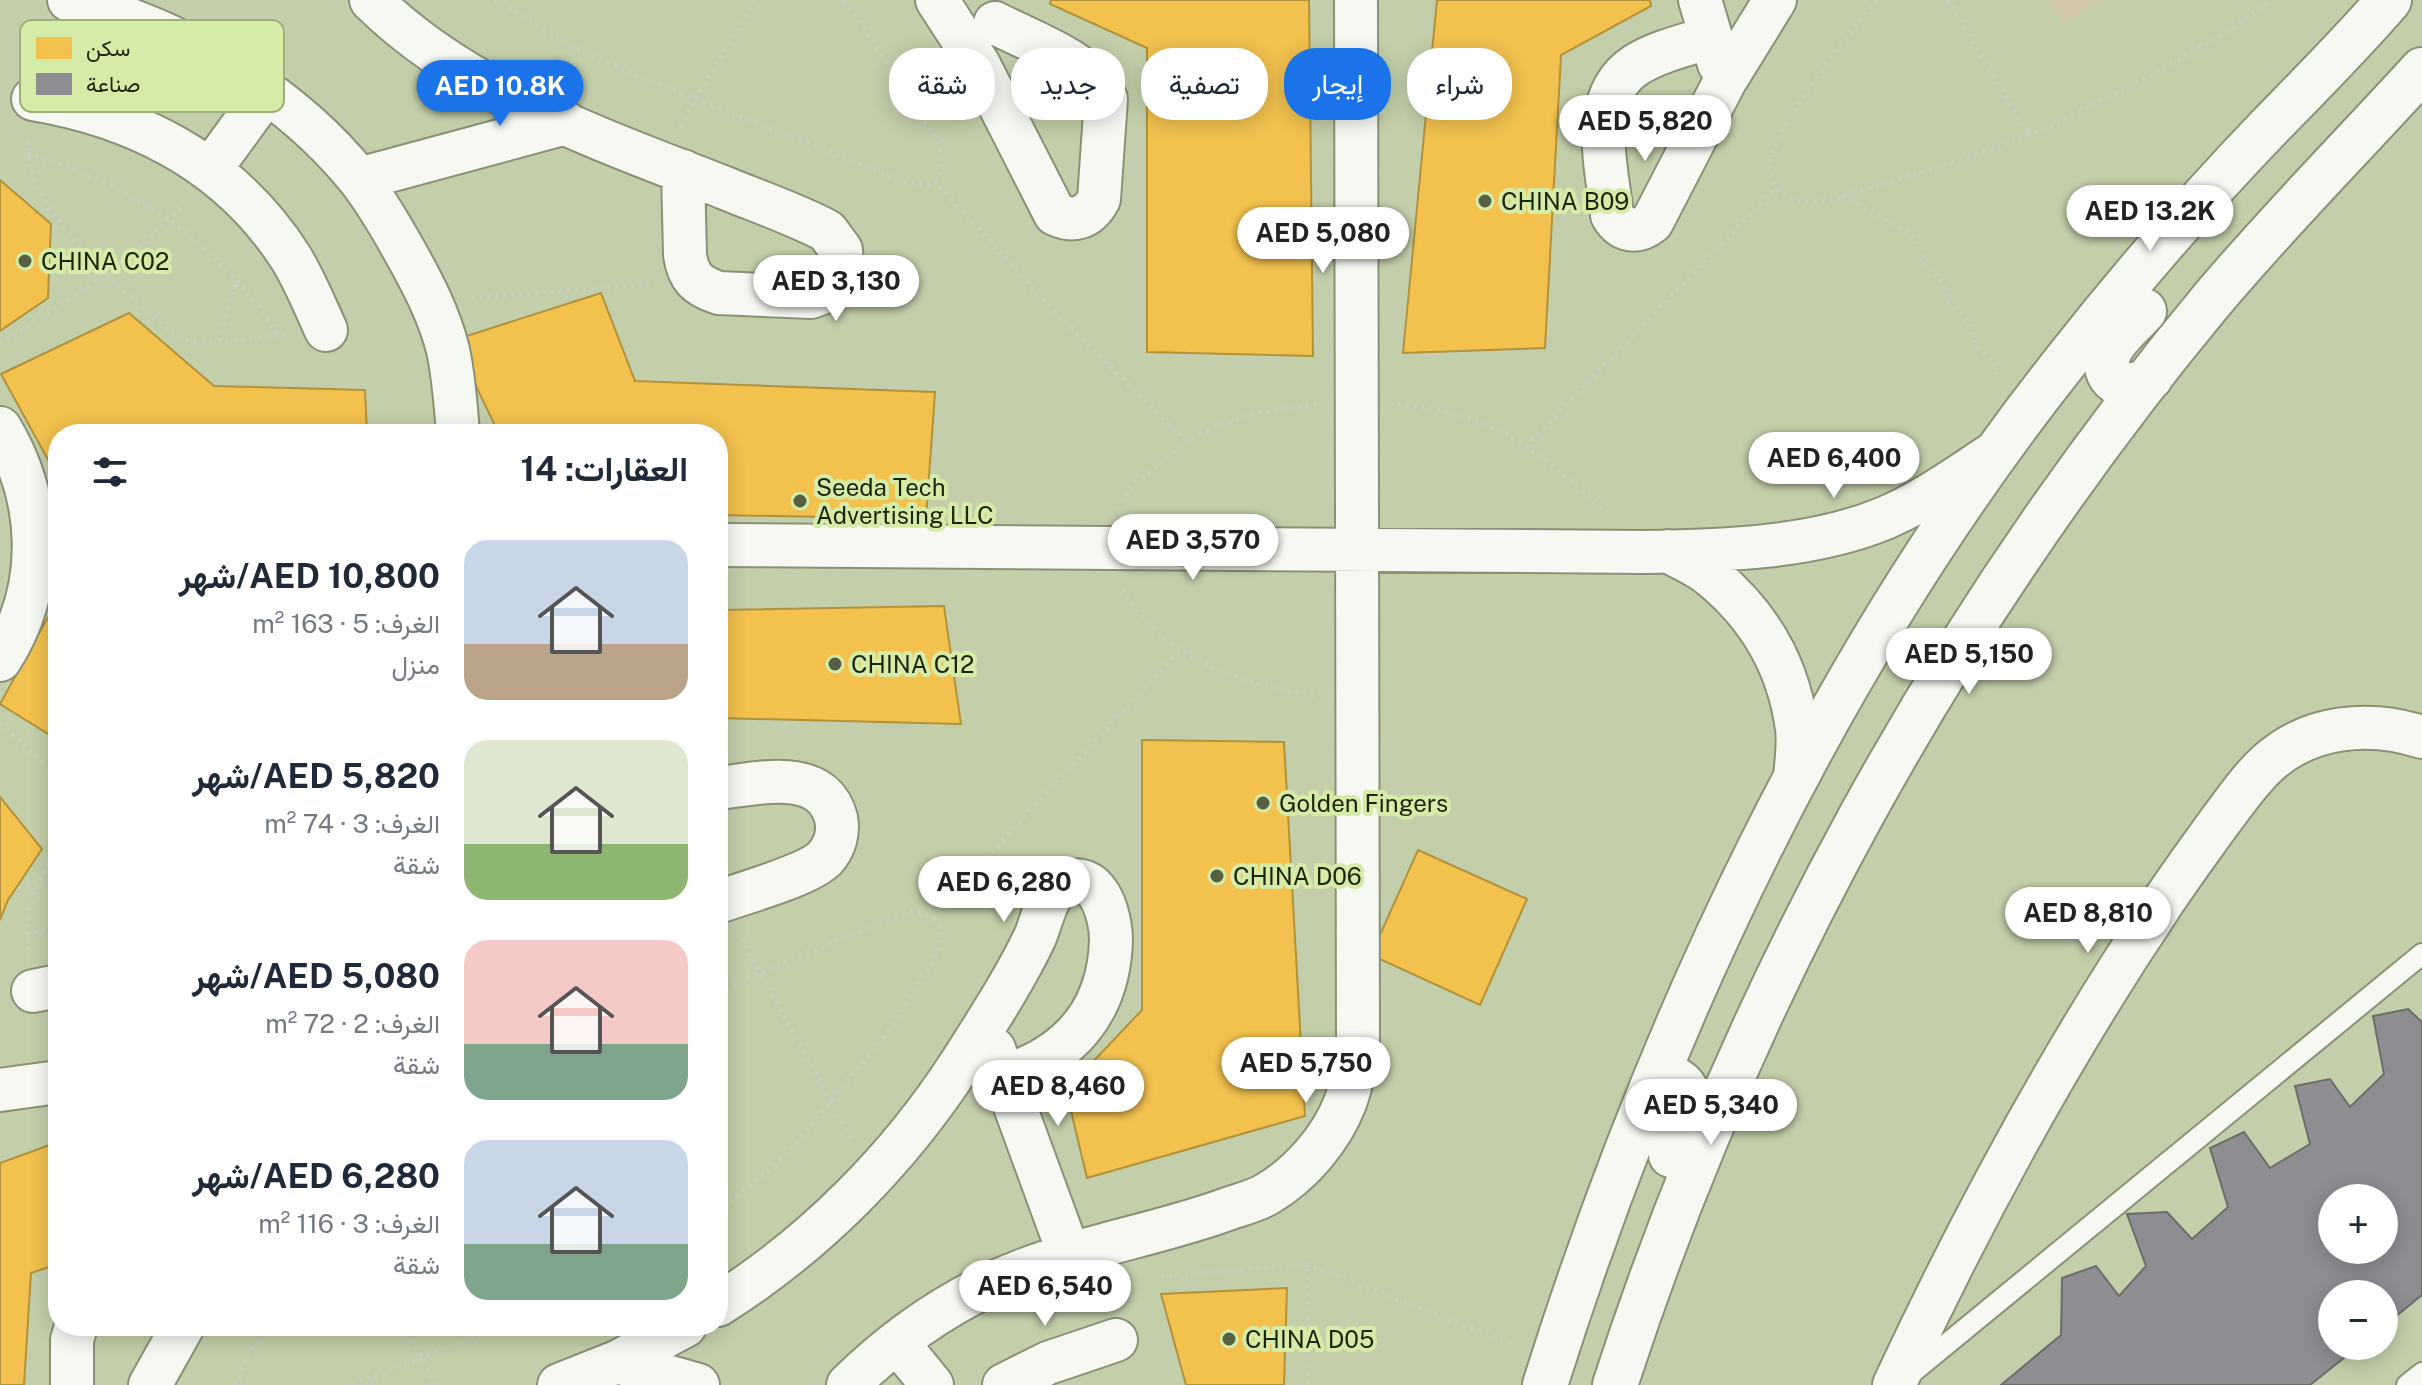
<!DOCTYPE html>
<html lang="ar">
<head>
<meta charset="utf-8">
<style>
	:root { --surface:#fff; --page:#f2f2f3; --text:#1f2937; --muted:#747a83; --accent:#1a73e8 }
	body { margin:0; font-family:"Public Sans",Vazirmatn,sans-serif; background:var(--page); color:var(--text); direction:rtl; height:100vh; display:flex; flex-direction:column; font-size:30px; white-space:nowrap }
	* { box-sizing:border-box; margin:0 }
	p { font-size:26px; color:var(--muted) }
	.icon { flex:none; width:44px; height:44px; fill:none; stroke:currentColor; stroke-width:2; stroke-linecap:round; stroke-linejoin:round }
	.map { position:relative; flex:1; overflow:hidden; direction:ltr }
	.panel { position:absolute; left:48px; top:424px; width:680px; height:912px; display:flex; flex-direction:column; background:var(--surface); border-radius:32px; box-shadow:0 4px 20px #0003; direction:rtl }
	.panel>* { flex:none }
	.hud { position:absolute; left:752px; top:48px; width:760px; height:72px; direction:rtl; display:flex; gap:16px }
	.tools { position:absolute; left:2318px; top:1184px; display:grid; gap:16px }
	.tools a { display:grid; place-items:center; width:80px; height:80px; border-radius:50%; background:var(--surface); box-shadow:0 4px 20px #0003; font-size:40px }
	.price { position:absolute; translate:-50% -68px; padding:0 18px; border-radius:28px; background:#fff; color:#222; font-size:26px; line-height:52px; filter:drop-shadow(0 2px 4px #0008) }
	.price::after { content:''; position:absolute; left:50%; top:48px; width:24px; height:18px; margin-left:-12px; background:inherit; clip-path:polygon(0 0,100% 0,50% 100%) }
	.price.active { background:var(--accent); color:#fff }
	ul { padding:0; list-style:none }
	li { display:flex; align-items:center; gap:24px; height:200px; padding:0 40px }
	li span { display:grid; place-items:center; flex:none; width:224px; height:160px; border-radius:24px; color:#555 }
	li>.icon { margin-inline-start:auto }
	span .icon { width:96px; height:96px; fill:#fffc; stroke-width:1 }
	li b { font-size:34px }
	h2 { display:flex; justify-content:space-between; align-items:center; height:96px; padding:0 40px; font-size:34px }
	.pill { padding:0 28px; border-radius:32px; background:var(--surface); box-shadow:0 4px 20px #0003; font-size:28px; line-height:72px }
	.pill.active { background:var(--accent); color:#fff }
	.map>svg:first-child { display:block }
	.green { fill:#d2c7a8 }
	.homes { fill:#f2c14e; stroke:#b2923a; stroke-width:2 }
	.industry { fill:#8d8d92; stroke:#6b6e69; stroke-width:2; fill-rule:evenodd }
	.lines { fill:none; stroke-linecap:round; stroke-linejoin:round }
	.service-casing { stroke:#899276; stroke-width:24 }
	.minor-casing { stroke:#899276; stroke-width:46 }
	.tertiary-casing { stroke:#899276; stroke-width:48 }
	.path { stroke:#cbcfc4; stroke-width:5; stroke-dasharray:2 6; stroke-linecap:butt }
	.service { stroke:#f6f8f2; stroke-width:20 }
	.minor { stroke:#f6f8f2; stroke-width:42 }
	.tertiary { stroke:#f6f8f2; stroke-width:44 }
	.poi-dot { fill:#566042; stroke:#d5eca8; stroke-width:3 }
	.labels { text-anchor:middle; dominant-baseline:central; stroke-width:8; stroke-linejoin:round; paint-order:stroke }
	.poi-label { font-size:24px; fill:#1c240a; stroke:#d5eca8; text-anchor:start }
	.key { fill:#d5eca8; stroke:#9eb079; stroke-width:2 }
	.key-label { font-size:22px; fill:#1c240a }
</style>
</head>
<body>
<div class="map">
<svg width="2422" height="1385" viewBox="0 0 2422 1385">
	<rect width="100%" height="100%" fill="#c3cfab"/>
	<path class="green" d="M2047,0H2101L2063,24Z"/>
	<path class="homes" d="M1051,0H1309L1313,356L1147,352V48L1050,4Z
		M1437,0H1650L1651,6L1561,55L1545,348L1403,353Z
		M0,180L51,224L48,298L0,331Z
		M601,293L635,381L935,392L926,519L718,515V434H499L454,340Z
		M129,313L214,386L365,390L367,434H58V478L1,374Z
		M944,606L961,724L718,718V610Z
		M58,607V740L0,704L52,610Z
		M1142,740L1284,742L1305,1116L1087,1178L1066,1090L1142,1010Z
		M0,797L42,849L8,900L0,920Z
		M1418,850L1527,899L1480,1005L1371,955Z
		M58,1142V1264L31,1273L24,1385H0V1163Z
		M1287,1288L1284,1385H1186L1161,1294Z"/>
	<path class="industry" d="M2408,1009L2422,1022V1295L2384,1326V1294H2332V1346H2359L2310,1385H2001L2061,1335L2062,1278L2096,1266L2119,1296L2146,1266L2127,1214L2167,1212L2192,1239L2228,1207L2210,1148L2244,1132L2270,1168L2310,1144L2295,1086L2330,1079L2350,1107L2384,1074L2373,1016ZM2332,1198H2384V1250H2332Z"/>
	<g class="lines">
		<g class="service-casing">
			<path id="service" d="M1909,1375L2422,954
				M2407,1385L2422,1373"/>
		</g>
		<g class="minor-casing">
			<path id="minor" d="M69,0C179,30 287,89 359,179C376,201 390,225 404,250C422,282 439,314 448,350C454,378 456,406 458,434
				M371,0C466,94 603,140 725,188C759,202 795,214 827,231L841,250L842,263L832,286L822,293L811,297L719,293C697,286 688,277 685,255L683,171
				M937,0L979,65L1055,214C1074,223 1089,218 1099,199L1106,99C1089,60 1031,42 995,23
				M1700,0L1719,64
				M1711,37C1687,45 1658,51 1636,65C1587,97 1607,168 1612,215C1622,232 1637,234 1652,222L1725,81L1775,0
				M33,99C140,117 231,164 291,258C305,281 315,306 326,330
				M210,170L266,93
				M359,179L566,123
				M0,428C43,499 47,588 0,660
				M718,545L1643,552C1721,551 1813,548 1885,518C1925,501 1960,475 1996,452
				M1668,551C1682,559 1699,566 1711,576C1760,616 1789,667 1797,729C1799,745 1796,763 1795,779
				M718,788C757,784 822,766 836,818C839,832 835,847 825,858C809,875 743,893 718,902
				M33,991L58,986
				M994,1049L1069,1254
				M0,1090L58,1082
				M718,1305C815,1244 899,1159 961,1063C987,1022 1014,981 1035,937C1042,921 1046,894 1062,885C1097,865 1111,915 1111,940C1109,1011 1070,1056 1004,1076
				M897,1342L932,1385
				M617,1362L698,1385
				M72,1385V1340L76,1326
				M150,1385L183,1326
				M559,1385L617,1362L685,1326
				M848,1385C898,1336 958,1295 1024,1270C1089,1245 1157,1234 1222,1211C1237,1205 1254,1202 1267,1194C1301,1174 1331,1139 1345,1103C1352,1084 1355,1064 1358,1044L1356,0
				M1004,1385L1048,1363L1116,1340
				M1894,1385C1971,1220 2058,1059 2159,908C2178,879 2198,852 2218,824C2234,803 2249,780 2268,763C2310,725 2370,720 2422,737"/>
		</g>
		<g class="tertiary-casing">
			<path id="tertiary" d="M2144,311C2133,323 2112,340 2108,356C2101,384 2131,393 2150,378
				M1657,1077C1675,1075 1686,1083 1690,1101L1671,1155
				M1545,1385C1659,1023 1828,661 2065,362C2129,280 2198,201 2270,126C2311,84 2351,44 2389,0
				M1615,1385C1743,991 1946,620 2211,301C2278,221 2352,147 2422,70"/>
		</g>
		<path class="path" d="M495,0L573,46L634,74L900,180C937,192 949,179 938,142L859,20L843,0
			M1876,0C1852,29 1767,134 1769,168C1770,184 1783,198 1799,201C1823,206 1854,192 1876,186C1926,171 1977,155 2026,136C2071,119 2114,93 2157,71C2196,50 2236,30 2270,0
			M1948,0L2029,135
			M680,126L756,0
			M29,140C28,152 29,164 33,176C49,223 110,278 147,311C159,321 171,335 187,340C207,346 261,337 284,335
			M28,154C138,187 214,240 278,334
			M935,181L1045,302L1186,441
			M1843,196L1915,237L1923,250V264L1943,282L1949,305L1969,322L1976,346L1993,361L1999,378
			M472,298L649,284
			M219,340L237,280
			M0,343C62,302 138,261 184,202
			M1398,404C1494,414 1535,447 1604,510
			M1527,446L1776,187
			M1116,508L1130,488L1186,441L1217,426L1251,414L1316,404
			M1123,590C1165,660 1242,685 1318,696
			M0,724L58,776
			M933,918L1052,786L1180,651
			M27,935L58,926
			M742,939L852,1141
			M28,950C23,908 36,884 58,850
			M718,990L903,913C920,909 930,914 940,928L941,942L934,960L889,1030L803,1135L772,1168L718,1211
			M1307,1264L1515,1345
			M1161,1276L1307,1264L1308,1385
			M404,1326L436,1385
			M236,1385L247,1356L267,1326
			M353,1385L501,1326"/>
		<use href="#service" class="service"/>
		<use href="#minor" class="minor"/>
		<use href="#tertiary" class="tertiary"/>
	</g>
	<g class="poi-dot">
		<circle cx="1485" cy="201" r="8"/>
		<circle cx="25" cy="261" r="8"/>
		<circle cx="800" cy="501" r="8"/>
		<circle cx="835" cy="664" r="8"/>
		<circle cx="1263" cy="803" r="8"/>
		<circle cx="1217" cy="876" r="8"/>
		<circle cx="1229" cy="1339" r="8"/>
	</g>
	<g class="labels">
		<g class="poi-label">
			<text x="1501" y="201">CHINA B09</text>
			<text x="41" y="261">CHINA C02</text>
			<text x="816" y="487">Seeda Tech<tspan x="816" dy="28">Advertising LLC</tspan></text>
			<text x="851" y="664">CHINA C12</text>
			<text x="1279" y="803">Golden Fingers</text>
			<text x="1233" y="876">CHINA D06</text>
			<text x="1245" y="1339">CHINA D05</text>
		</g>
	</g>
	<rect x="20" y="20" width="264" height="92" rx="12" class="key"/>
	<rect x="36" y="37" width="36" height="22" fill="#f2c14e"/>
	<rect x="36" y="73" width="36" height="22" fill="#8d8d92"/>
	<g class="key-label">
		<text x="86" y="56">سكن</text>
		<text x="86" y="92">صناعة</text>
	</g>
</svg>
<div class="tools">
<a>+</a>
<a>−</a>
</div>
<b class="price active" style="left:500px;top:128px">AED 10.8K</b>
<b class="price" style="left:1645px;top:163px">AED 5,820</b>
<b class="price" style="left:2150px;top:253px">AED 13.2K</b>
<b class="price" style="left:1323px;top:275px">AED 5,080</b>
<b class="price" style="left:836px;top:323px">AED 3,130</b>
<b class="price" style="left:1834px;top:500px">AED 6,400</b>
<b class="price" style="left:1193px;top:582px">AED 3,570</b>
<b class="price" style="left:1969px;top:696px">AED 5,150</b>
<b class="price" style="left:1004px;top:924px">AED 6,280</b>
<b class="price" style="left:2088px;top:955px">AED 8,810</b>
<b class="price" style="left:1306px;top:1105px">AED 5,750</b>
<b class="price" style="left:1058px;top:1128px">AED 8,460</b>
<b class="price" style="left:1711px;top:1147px">AED 5,340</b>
<b class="price" style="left:1045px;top:1328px">AED 6,540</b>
<div class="hud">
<a class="pill">شراء</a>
<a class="pill active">إيجار</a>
<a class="pill">تصفية</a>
<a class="pill">جديد</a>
<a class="pill">شقة</a>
</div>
<section class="panel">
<h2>العقارات: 14<svg class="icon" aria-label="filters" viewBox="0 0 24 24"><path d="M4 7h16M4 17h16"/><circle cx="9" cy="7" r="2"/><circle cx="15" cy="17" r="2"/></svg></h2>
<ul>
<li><span style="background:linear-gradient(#c9d6e8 65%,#b9a48a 0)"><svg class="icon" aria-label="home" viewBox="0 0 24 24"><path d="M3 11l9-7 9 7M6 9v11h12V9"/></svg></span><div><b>AED 10,800/شهر</b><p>الغرف: 5 · 163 m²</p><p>منزل</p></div></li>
<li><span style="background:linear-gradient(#dfe7d0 65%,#8fb573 0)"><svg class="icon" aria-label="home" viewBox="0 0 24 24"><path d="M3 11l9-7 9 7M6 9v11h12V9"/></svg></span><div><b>AED 5,820/شهر</b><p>الغرف: 3 · 74 m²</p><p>شقة</p></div></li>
<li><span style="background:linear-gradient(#f6c9c9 65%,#7fa58c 0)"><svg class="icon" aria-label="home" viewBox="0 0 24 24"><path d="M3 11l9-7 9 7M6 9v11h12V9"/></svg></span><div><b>AED 5,080/شهر</b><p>الغرف: 2 · 72 m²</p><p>شقة</p></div></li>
<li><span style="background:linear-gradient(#c9d6e8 65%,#7fa58c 0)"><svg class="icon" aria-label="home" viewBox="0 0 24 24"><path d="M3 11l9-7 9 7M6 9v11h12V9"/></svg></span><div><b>AED 6,280/شهر</b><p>الغرف: 3 · 116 m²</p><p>شقة</p></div></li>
</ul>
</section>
</div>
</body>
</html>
